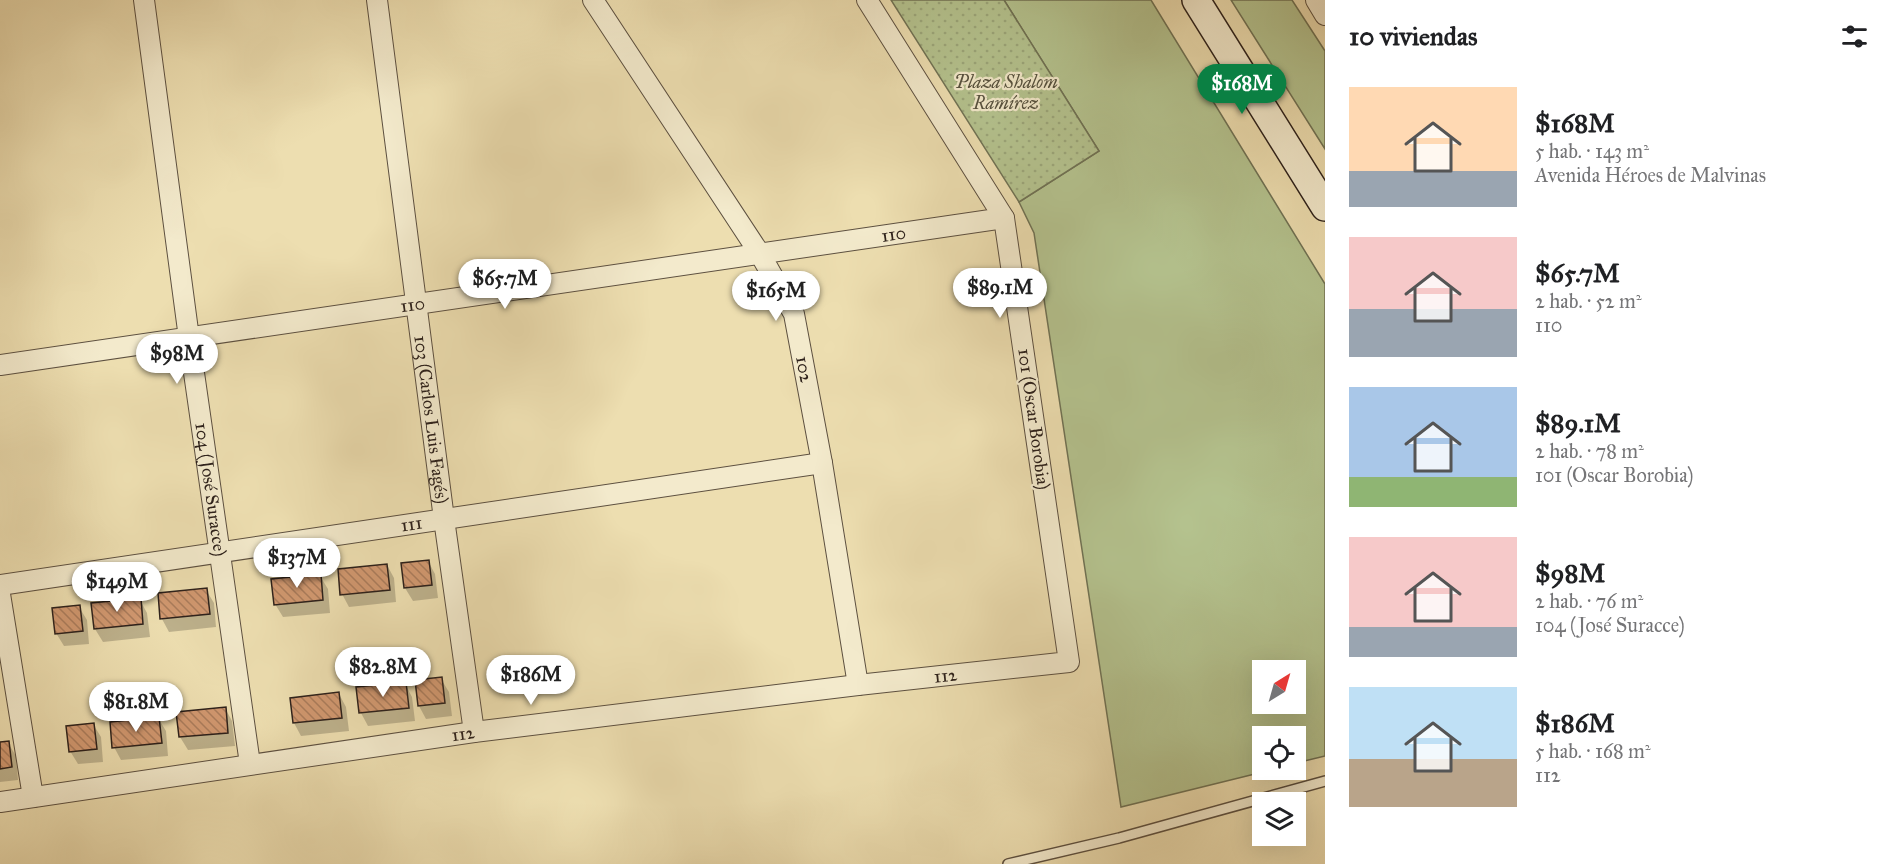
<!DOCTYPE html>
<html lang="es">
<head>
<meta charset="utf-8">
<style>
	:root { --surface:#fff; --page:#f6f6f6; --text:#202124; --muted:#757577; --accent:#0b8043 }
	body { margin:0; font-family:"IM FELL Great Primer",serif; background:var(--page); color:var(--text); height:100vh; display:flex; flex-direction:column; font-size:22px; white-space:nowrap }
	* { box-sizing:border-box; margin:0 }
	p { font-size:20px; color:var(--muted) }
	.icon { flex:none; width:33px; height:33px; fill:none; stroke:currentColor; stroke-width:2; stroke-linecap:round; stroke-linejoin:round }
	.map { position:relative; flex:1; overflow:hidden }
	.drawer { display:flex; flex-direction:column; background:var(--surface); width:570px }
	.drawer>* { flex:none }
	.needle { width:39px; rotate:37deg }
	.tools { position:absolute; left:1252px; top:660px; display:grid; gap:12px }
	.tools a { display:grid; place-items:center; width:54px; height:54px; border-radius:0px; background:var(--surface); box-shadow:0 6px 24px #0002; font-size:30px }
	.price { position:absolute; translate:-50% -51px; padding:0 14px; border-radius:21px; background:#fff; color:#222; font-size:20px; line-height:39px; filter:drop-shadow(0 2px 3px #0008) }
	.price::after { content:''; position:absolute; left:50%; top:36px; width:18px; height:14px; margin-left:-9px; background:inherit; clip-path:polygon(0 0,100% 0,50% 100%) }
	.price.selected { background:var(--accent); color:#fff }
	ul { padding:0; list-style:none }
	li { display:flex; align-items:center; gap:18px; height:150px; padding:0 24px }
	li span { display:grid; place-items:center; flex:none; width:168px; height:120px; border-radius:0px; color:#555 }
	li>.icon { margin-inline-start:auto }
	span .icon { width:72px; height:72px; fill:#fffc; stroke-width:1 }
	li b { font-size:26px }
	h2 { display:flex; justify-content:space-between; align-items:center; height:72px; padding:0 24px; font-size:26px }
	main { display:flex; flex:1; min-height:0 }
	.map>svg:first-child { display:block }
	.grass { fill:#b4c28e; stroke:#707254; stroke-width:1.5; fill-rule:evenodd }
	.park { fill:url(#park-dots); stroke:#707254; stroke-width:1.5 }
	.shadow { fill:#0003 }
	.building { fill:url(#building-back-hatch); stroke:#2d211b; stroke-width:1.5 }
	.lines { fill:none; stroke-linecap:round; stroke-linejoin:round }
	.service-casing { stroke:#5d5040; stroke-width:12 }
	.minor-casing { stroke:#5d5040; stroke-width:22 }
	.secondary-casing { stroke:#2d211b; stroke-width:30 }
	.service { stroke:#f3eacc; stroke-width:9 }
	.minor { stroke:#f3eacc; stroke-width:20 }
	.secondary { stroke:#f3eacc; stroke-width:27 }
	.labels { text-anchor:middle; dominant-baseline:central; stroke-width:4.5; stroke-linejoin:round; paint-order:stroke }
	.park-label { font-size:18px; font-style:italic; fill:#56513e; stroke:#f3eacc }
	.street-label { font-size:18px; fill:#2d211b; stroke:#f3eacc }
</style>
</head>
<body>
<main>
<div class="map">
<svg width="1325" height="864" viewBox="0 0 1325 864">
	<defs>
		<pattern id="park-dots" width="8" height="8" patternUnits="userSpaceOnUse" patternTransform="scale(1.5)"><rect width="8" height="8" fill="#b4c28e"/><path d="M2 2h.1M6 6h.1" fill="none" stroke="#9ba67a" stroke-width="1.8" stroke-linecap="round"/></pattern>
		<pattern id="building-back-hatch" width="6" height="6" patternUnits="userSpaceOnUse" patternTransform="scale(1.5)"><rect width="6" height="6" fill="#d19870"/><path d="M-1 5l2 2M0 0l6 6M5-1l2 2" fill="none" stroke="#aa7c5b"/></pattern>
	</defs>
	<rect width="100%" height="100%" fill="#eddeb0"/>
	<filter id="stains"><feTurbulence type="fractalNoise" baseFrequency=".00333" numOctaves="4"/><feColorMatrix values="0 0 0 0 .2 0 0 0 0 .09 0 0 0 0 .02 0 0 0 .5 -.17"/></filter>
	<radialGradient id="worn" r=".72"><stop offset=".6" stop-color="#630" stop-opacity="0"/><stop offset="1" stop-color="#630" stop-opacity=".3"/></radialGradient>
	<path class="grass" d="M1004,0H1151L1325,284V756L1296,763V736H1263V770H1271L1121,807L1034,233L1019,202L1099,151ZM1263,670H1296V704H1263Z
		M1231,0H1292L1325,51V149Z"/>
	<path class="park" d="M891,0H1004L1099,151L1019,202Z"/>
	<path class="shadow" d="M428,561L435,574L438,598L413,601L405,588Z
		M387,565L394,578L396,602L349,607L342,594Z
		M320,576L328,589L330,613L283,617L275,604Z
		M206,590L214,603L216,627L169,632L162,619Z
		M140,600L147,613L150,637L103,642L95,629Z
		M79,607L87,620L89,644L64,646L56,633Z
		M441,679L449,692L452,716L426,719L419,706Z
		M405,684L412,697L415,721L368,726L361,713Z
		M339,694L346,707L349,731L301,736L294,723Z
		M225,708L232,721L235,746L188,750L180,737L178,713Z
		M158,718L166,731L168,756L121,760L114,747Z
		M93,724L101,737L103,762L78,764L70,751Z
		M8,743L16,756L18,780L0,782V744Z"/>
	<path class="building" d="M429,560L432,585L404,588L401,563Z
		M387,564L390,590L340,595L338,569Z
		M321,574L323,600L274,605L271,579Z
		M207,588L210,614L160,619L158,593Z
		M141,598L143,624L94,629L91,603Z
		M80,605L83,631L55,634L52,608Z
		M442,677L445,703L418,706L415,680Z
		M406,682L409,708L359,713L356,687Z
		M339,692L342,718L293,723L290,698Z
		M226,707L228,733L179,737L176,712Z
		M159,717L162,743L112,748L110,722Z
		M94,723L97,749L69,752L66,726Z
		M9,741L12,767L0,769V742Z"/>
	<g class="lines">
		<g class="service-casing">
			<path id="service" d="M1008,864L1119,838L1325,781"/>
		</g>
		<g class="minor-casing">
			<g id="minor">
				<path id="s1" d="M144,0L189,338L250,764"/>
				<path id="s2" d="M377,0L444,519L474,732"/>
				<path id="s3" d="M593,0L760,254L794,314L822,463L858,685"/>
				<path d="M1316,0L1325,15"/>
				<path id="s4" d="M0,365L1004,218"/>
				<path id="s5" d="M0,585L822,463"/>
				<path d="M0,594L33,797"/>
				<path id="s6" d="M0,802L474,732L858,685L1069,662L1004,218L867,0"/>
			</g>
		</g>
		<g class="secondary-casing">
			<path id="secondary" d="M1196,0L1325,207"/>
		</g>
		<use href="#service" class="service"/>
		<use href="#minor" class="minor"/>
		<use href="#secondary" class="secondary"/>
	</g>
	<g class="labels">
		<g class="park-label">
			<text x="1006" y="82">Plaza Shalom<tspan x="1006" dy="21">Ramírez</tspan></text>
		</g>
		<g class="street-label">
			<text stroke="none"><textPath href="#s4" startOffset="903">110</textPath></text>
			<text stroke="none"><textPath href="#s4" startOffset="417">110</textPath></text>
			<text stroke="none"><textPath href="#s3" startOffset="429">102</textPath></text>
			<text transform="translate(1034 419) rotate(82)">101 (Oscar Borobia)</text>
			<text stroke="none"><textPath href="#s2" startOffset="423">103 (Carlos Luis Fagés)</textPath></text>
			<text stroke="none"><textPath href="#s1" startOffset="494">104 (José Suracce)</textPath></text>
			<text stroke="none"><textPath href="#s5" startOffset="416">111</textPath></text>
			<text stroke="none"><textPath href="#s6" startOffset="954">112</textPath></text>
			<text stroke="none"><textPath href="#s6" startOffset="468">112</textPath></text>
		</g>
	</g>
	<rect width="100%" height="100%" filter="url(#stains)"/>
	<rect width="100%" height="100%" fill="url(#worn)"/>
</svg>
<div class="tools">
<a><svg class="needle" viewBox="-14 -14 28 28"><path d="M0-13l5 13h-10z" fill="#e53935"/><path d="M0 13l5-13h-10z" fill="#757577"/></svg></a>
<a><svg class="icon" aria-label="locate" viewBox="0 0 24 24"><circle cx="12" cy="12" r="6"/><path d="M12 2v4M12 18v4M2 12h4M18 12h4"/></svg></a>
<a><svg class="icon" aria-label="layers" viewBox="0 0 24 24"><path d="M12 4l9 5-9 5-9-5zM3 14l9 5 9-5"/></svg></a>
</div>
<b class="price selected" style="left:1242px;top:115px">$168M</b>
<b class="price" style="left:505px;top:310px">$65.7M</b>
<b class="price" style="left:1000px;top:319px">$89.1M</b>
<b class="price" style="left:776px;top:322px">$165M</b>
<b class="price" style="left:177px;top:385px">$98M</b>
<b class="price" style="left:297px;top:589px">$137M</b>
<b class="price" style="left:117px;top:613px">$149M</b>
<b class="price" style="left:383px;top:698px">$82.8M</b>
<b class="price" style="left:531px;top:706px">$186M</b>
<b class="price" style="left:136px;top:733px">$81.8M</b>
</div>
<section class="drawer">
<h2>10 viviendas<svg class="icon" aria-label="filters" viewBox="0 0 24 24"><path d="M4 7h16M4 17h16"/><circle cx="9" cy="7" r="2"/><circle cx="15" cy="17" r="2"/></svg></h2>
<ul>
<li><span style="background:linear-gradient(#ffd9b3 70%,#9aa5b1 0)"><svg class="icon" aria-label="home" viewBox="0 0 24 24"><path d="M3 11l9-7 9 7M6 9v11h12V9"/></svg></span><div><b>$168M</b><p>5 hab. · 143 m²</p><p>Avenida Héroes de Malvinas</p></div></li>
<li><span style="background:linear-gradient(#f6c9c9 60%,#9aa5b1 0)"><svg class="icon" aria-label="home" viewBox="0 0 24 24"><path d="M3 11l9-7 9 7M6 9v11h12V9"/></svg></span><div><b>$65.7M</b><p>2 hab. · 52 m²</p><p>110</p></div></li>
<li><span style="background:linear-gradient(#a9c7e8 75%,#8fb573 0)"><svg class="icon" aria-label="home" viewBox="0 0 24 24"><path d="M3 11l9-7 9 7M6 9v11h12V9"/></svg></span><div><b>$89.1M</b><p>2 hab. · 78 m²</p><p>101 (Oscar Borobia)</p></div></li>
<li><span style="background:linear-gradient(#f6c9c9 75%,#9aa5b1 0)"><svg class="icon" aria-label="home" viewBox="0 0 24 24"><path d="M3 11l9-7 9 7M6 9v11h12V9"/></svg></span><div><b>$98M</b><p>2 hab. · 76 m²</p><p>104 (José Suracce)</p></div></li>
<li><span style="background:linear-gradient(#bfe0f5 60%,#b9a48a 0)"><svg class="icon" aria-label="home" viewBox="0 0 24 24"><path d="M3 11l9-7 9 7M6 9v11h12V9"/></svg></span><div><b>$186M</b><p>5 hab. · 168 m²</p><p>112</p></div></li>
</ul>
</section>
</main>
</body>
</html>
